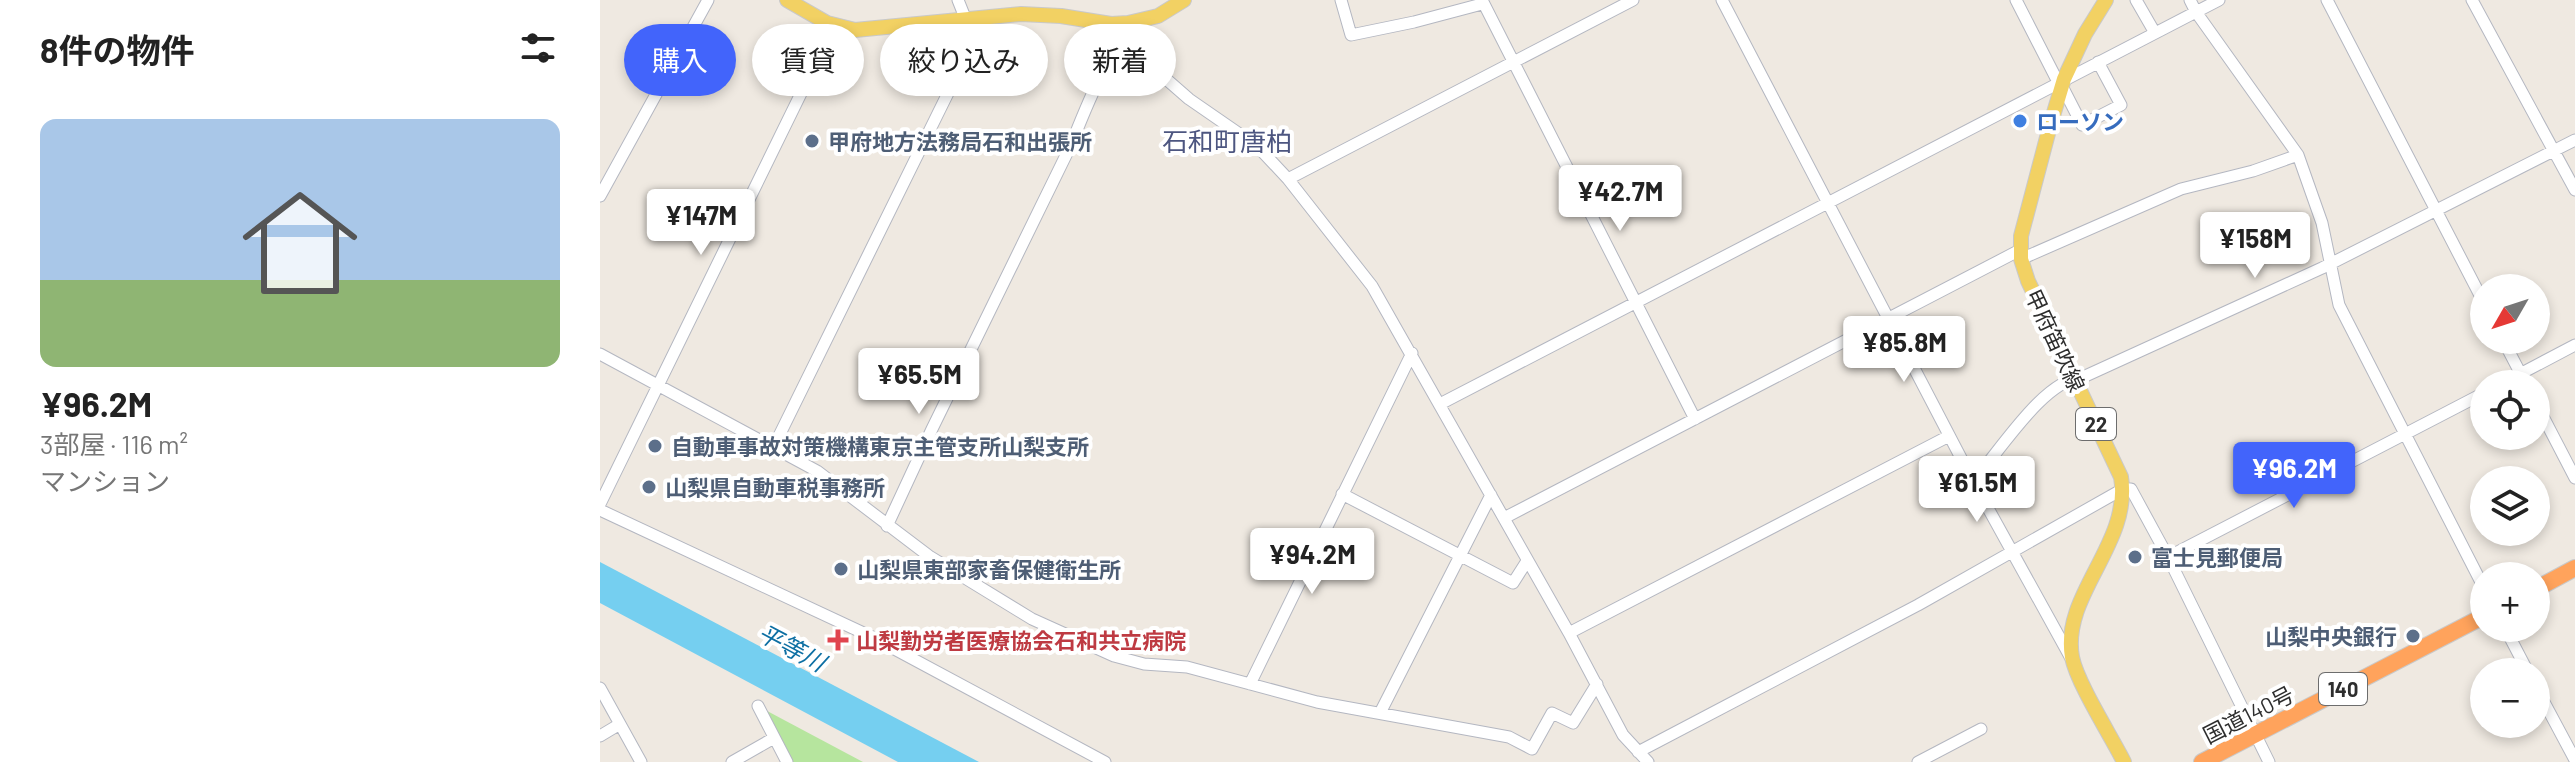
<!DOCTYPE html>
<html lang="ja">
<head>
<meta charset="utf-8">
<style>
	:root { --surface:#fff; --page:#f2f2f2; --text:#222; --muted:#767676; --line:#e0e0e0; --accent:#4264fb }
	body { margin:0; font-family:Barlow,"Noto Sans JP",sans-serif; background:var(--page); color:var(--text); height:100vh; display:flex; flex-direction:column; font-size:30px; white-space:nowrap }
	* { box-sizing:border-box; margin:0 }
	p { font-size:26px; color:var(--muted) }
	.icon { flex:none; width:44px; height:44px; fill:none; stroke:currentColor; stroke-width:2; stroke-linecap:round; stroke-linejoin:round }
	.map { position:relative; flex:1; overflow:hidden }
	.panel { display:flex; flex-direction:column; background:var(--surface); width:600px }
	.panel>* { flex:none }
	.hud { position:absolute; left:24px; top:24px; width:760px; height:72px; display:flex; gap:16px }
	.needle { width:52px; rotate:231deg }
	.controls { position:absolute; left:1870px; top:274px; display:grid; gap:16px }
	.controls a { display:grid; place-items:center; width:80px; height:80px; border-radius:50%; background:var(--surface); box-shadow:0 4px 12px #0003; font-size:40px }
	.price { position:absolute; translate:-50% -68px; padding:0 18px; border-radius:8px; background:#fff; color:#222; font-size:26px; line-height:52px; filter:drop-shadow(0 2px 4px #0008) }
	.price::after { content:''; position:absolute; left:50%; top:48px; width:24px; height:18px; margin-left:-12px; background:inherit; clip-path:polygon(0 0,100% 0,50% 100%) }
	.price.active { background:var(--accent); color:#fff }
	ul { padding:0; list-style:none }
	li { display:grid; align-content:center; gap:16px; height:424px; padding:0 40px }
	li+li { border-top:2px solid var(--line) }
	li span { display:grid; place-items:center; height:248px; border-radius:16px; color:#555 }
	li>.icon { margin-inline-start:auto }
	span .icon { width:144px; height:144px; fill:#fffc; stroke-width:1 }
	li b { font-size:34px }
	h2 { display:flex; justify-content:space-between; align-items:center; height:96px; padding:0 40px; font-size:34px }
	.pill { padding:0 28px; border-radius:36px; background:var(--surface); box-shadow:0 4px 12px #0003; font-size:28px; line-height:72px }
	.pill.active { background:var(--accent); color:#fff }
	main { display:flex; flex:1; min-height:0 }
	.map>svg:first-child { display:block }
	.park { fill:#b6e59e }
	.water { fill:#75cff0 }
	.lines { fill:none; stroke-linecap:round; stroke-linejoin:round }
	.minor-casing { stroke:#b4b7c1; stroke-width:13 }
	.major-casing { stroke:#c9c9c9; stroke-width:16 }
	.highway-casing { stroke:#c9c9c9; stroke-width:18 }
	.minor { stroke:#fff; stroke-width:11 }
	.major { stroke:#f2d163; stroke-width:14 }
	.highway { stroke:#ffa35c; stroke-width:16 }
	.shop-dot { fill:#3f7fe0; stroke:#fff; stroke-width:3 }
	.service-dot { fill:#5c6f8a; stroke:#fff; stroke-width:3 }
	.health-dot { fill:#e0444e; stroke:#fff; stroke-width:3 }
	.labels { text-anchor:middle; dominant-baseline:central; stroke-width:8; stroke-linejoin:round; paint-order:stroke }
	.shield { fill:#fff; stroke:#6d6d6d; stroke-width:2 }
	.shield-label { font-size:20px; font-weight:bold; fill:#2e2e2e }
	.shop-label { font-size:22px; font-weight:bold; fill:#366cbe; stroke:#fff; text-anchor:start }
	.service-label { font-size:22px; font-weight:bold; fill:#4e5e75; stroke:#fff; text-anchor:start }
	.street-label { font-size:22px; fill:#2e2e2e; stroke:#fff }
	.health-label { font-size:22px; font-weight:bold; fill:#be3a42; stroke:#fff; text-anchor:start }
	.water-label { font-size:24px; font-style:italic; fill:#0d6fa3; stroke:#fff }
	.quarter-label { font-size:26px; fill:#4d5680; stroke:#fff }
</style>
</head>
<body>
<main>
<section class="panel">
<h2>8件の物件<svg class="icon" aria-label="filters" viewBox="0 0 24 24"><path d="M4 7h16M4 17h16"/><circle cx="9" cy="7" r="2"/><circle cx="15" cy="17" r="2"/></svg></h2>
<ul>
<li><span style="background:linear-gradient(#a9c7e8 65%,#8fb573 0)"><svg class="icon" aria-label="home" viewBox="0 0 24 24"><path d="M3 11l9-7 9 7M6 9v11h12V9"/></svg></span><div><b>¥96.2M</b><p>3部屋 · 116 m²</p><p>マンション</p></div></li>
</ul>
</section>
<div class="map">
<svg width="1975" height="762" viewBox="0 0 1975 762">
	<rect width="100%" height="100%" fill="#efe9e1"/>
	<path class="park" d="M158,706L263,762H187Z"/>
	<path class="water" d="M0,562L379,762H298L0,603Z"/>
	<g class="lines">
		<g class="minor-casing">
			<path id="minor" d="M358,0L366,20
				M741,0L751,35L814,22L882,4
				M882,0L1095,419
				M1122,0L1373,481L1472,660
				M1416,0L1458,82
				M1536,0L1555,33
				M1590,0L1596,12L1698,155L1722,223L1739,305L1884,588
				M1727,0L1884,303
				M1872,0L1975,190
				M502,23L589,99L657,146L688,179L772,286L969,633L1023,735L1048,762
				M1462,86L1482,125L1521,105L1498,62
				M688,179L1033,0
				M0,196L108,0
				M1421,259L1581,189L1653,171L1698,155
				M1903,340L1926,384
				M0,354L217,471L329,556L432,619L514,656L544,664L587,667L717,702L909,737L932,749L952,713L973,723L997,684
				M1901,384L1975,345
				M1936,403L1975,478
				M840,404L1619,0
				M174,446L351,87
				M1373,481C1398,454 1444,379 1481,378L1722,268L1975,140
				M742,494L913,583L927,561
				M0,504L234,26
				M0,510L272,637L505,762
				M904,518L1420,250
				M287,526L332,429L471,145C489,100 506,54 541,21
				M1568,557L1884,393
				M1905,628L1928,672
				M969,633L1349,436
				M650,684L812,353
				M1936,687L1975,760
				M0,688L41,762
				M158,706L187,762
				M780,713L891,495
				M0,736L20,724
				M1038,752L1318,605L1523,489H1531L1568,557L1669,762
				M132,762L174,738
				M1318,762L1381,729"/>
		</g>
		<g class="major-casing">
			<path id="major" d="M187,0L227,23L255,30L421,14L461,16L511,24L528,23L558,16L584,0
				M1506,0L1485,34L1464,79L1450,126L1421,236V259L1428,281L1521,477C1532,544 1461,594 1472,657C1477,683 1511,736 1524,762"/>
		</g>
		<g class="highway-casing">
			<path id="highway" d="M1936,589L1975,568
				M1602,762L1884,616"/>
		</g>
		<use href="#minor" class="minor"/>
		<use href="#major" class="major"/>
		<use href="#highway" class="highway"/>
	</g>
	<circle class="shop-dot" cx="1420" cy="121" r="8"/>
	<g class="service-dot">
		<circle cx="212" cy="141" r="8"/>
		<circle cx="55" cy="446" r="8"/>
		<circle cx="49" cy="487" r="8"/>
		<circle cx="1535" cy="557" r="8"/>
		<circle cx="241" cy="569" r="8"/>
		<circle cx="1813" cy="636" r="8"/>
	</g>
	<path class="health-dot" d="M234 628h8v8h8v8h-8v8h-8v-8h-8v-8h8z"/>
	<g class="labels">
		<g class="shield">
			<rect x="1476" y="408" width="40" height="32" rx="6"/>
			<rect x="1719" y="673" width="48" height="32" rx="6"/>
		</g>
		<g class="shield-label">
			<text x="1496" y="424">22</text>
			<text x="1743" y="689">140</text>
		</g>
		<g class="shop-label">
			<text x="1436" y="121">ローソン</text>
		</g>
		<g class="service-label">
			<text x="228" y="141">甲府地方法務局石和出張所</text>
			<text x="71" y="446">自動車事故対策機構東京主管支所山梨支所</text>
			<text x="65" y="487">山梨県自動車税事務所</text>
			<text x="1551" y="557">富士見郵便局</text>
			<text x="257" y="569">山梨県東部家畜保健衛生所</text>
			<text x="1797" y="636" text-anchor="end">山梨中央銀行</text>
		</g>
		<g class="street-label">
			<text transform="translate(1456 340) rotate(65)">甲府笛吹線</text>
			<text transform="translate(1648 714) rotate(-27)">国道140号</text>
		</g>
		<g class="health-label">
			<text x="256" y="640">山梨勤労者医療協会石和共立病院</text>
		</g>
		<g class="water-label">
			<text transform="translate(192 647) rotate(28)">平等川</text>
		</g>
		<g class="quarter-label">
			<text x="627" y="140">石和町唐柏</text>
		</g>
	</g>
</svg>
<div class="controls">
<a><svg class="needle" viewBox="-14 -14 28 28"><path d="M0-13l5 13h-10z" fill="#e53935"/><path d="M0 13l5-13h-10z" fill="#767676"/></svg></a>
<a><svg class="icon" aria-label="locate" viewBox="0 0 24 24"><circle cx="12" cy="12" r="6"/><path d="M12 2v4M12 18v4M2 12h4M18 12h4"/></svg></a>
<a><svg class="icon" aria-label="layers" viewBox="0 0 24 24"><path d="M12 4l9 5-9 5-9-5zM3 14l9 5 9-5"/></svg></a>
<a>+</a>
<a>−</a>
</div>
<b class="price" style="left:1020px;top:233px">¥42.7M</b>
<b class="price" style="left:101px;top:257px">¥147M</b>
<b class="price" style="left:1655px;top:280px">¥158M</b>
<b class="price" style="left:1304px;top:384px">¥85.8M</b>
<b class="price" style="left:319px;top:416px">¥65.5M</b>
<b class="price active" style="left:1694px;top:510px">¥96.2M</b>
<b class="price" style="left:1377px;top:524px">¥61.5M</b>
<b class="price" style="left:712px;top:596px">¥94.2M</b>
<div class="hud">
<a class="pill active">購入</a>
<a class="pill">賃貸</a>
<a class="pill">絞り込み</a>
<a class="pill">新着</a>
</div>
</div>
</main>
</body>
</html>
